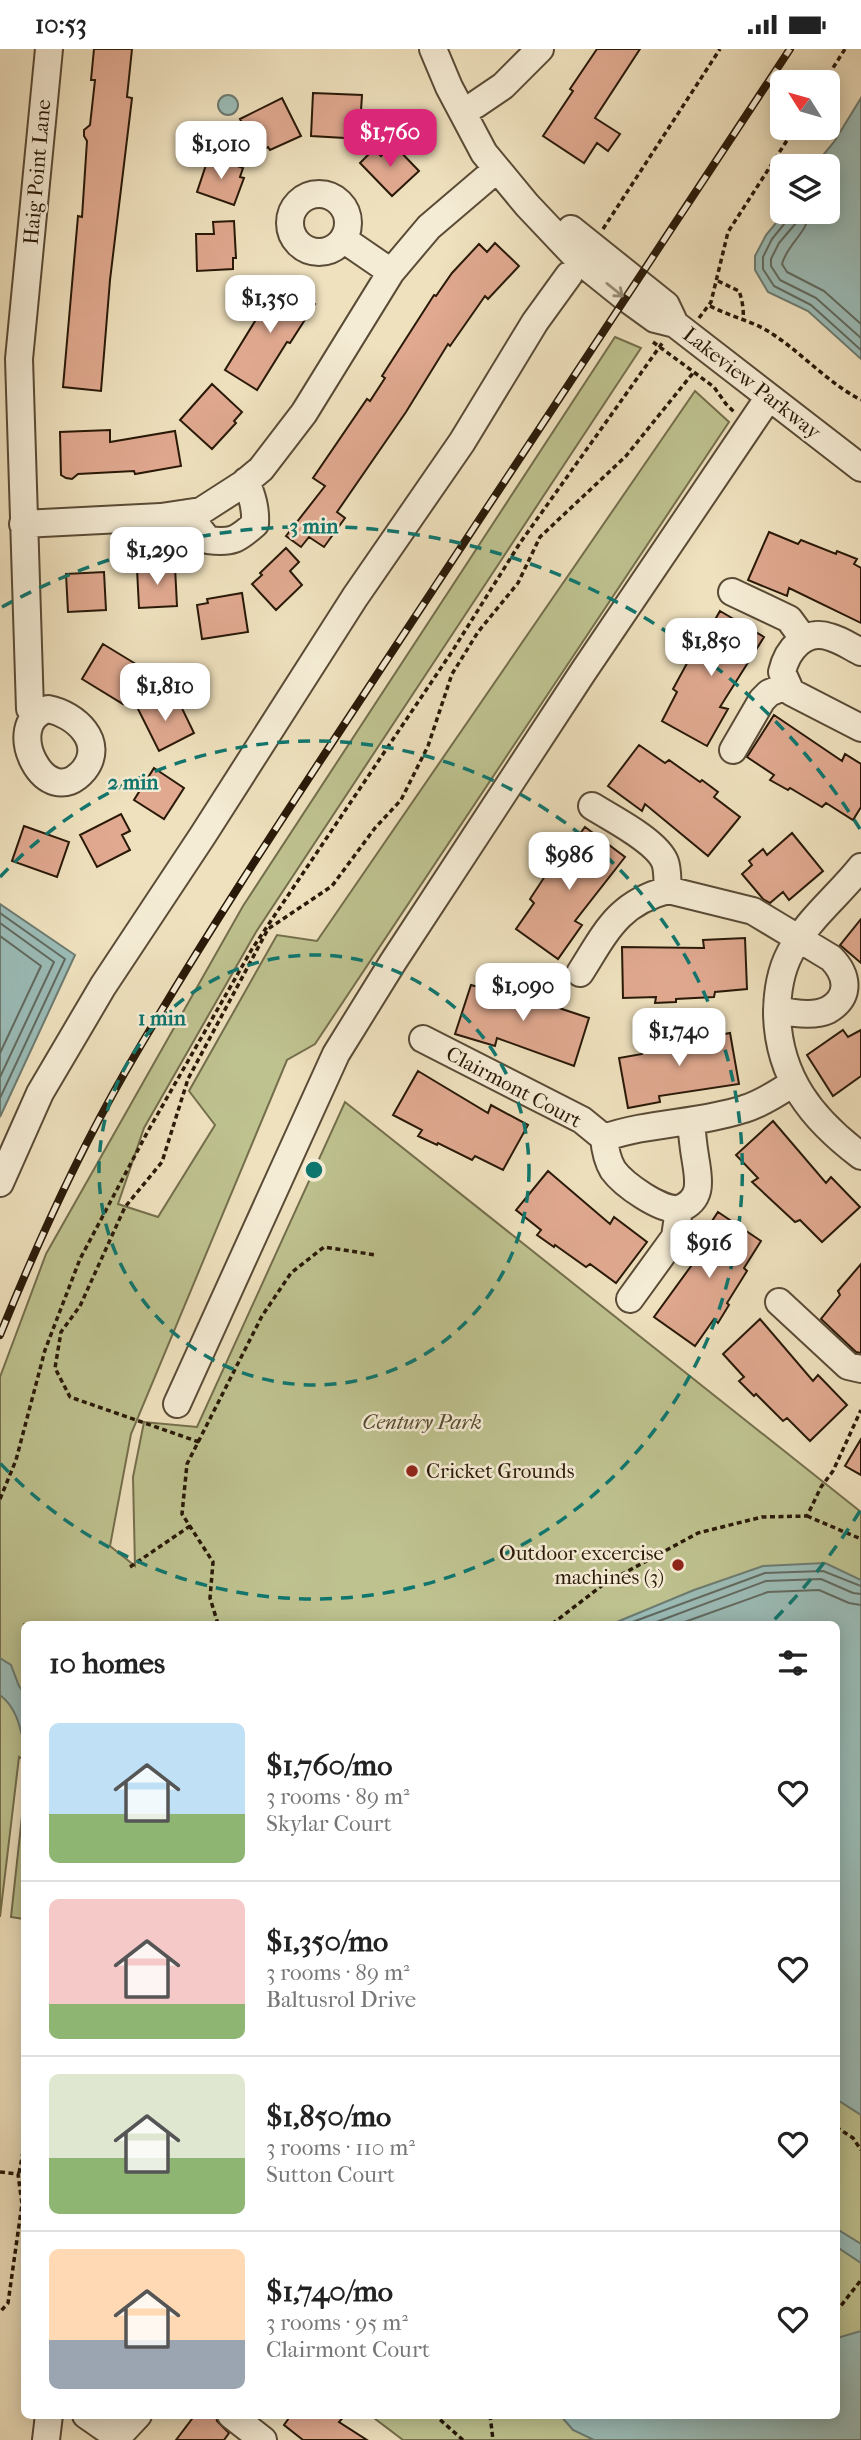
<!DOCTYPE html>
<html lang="en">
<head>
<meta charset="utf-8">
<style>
	:root { --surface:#fff; --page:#f2f2f2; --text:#222; --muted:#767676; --line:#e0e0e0; --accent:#db2777 }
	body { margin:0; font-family:"IM FELL French Canon",serif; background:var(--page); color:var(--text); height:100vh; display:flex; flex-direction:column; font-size:26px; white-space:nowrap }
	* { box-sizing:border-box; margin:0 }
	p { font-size:23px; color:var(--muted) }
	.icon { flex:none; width:38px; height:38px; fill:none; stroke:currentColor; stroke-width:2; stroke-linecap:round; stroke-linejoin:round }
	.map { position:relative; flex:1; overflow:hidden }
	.side { position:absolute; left:21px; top:1572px; width:819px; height:798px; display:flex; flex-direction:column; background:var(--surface); border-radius:10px; box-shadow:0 4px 18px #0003 }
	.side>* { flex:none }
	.needle { width:46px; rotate:307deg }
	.tools { position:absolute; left:770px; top:21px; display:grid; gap:14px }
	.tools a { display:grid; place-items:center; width:70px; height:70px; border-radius:10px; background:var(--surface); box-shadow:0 4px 18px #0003; font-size:35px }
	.price { position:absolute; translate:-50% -60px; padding:0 16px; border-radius:14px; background:#fff; color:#222; font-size:23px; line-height:46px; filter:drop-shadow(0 2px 4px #0008) }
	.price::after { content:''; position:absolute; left:50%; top:42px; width:21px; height:16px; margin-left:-10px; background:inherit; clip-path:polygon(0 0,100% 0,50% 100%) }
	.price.active { background:var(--accent); color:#fff }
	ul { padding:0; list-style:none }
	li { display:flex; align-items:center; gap:21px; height:175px; padding:0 28px }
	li+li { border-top:2px solid var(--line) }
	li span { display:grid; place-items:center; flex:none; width:196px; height:140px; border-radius:10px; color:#555 }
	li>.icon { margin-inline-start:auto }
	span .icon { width:84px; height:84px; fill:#fffc; stroke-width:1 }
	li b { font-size:30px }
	h2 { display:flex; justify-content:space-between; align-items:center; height:84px; padding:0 28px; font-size:30px }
	.status { display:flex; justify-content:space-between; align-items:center; height:49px; padding:0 35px; background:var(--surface); direction:ltr }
	.status svg { height:19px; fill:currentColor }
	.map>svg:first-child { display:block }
	.green { fill:#bec28f; stroke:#746e4c; stroke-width:2 }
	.water { fill:#9bbcb7; stroke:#6d7b71; stroke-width:2 }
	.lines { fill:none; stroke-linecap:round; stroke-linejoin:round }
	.shore { stroke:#626a60; stroke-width:2 }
	.building { fill:#e0a990; stroke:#291908; stroke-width:2 }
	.minor-casing { stroke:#5a4b36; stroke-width:30 }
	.path { stroke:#291908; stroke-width:3.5; stroke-dasharray:5 3.5; stroke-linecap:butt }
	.minor { stroke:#f5ecd5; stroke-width:26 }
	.rail-casing { stroke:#291908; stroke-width:8 }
	.rail { stroke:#f5ecd5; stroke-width:5; stroke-dasharray:16; stroke-linecap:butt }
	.oneway { stroke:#998d79 }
	.ring { fill:none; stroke:#0f766e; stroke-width:3.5; stroke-dasharray:12 9 }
	.poi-dot { fill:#8f2418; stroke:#f5ecd5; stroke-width:2.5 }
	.labels { text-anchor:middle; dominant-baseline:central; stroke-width:5; stroke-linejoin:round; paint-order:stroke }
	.street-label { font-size:21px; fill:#291908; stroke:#f5ecd5 }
	.park-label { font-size:21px; font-style:italic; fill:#564c30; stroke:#f5ecd5 }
	.poi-label { font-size:21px; fill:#291908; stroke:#f5ecd5; text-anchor:start }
	.centre { fill:#0f766e; stroke:#f5ecd5; stroke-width:3.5 }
	.ring-label { font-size:21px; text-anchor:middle; font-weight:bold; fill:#0f766e; stroke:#f5ecd5; stroke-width:5; stroke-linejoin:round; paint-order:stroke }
</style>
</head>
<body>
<div class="status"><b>10:53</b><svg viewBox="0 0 49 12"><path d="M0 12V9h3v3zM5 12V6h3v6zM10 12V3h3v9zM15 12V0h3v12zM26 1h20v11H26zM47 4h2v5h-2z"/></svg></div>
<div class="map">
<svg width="861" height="2391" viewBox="0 0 861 2391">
	<rect width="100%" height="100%" fill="#efe1be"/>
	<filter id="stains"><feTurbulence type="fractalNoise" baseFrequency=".00286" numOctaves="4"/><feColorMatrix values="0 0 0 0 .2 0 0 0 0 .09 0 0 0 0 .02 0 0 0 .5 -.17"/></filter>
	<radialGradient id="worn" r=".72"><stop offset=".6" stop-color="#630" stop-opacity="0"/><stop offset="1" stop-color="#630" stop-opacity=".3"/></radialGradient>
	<path class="green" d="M615,288L641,299L256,883L144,1079L118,1155L158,1168L215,1076L189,1042L277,886L317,892L695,342L729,373L315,995L287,1011L131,1385L110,1497L135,1517L133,1428L144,1373L197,1378L345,1053L861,1463V2391H403L370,2366H836V1575H24V1711L19,1708L0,1868V1328L46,1205L243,857Z
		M24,1749V1870L11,1868Z"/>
	<path class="water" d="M218 56a10 10 0 1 1 20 0a10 10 0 1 1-20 0Z
		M861,49V310L808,262L768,243L755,221V207L766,186L785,163H828V117H814L834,93Z
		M0,855L75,906L0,1068Z
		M825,1514L861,1531V2066L836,2050V1575H612L694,1541L763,1517Z
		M0,1609L11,1616L19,1637L24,1644V1695C20,1677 16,1658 0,1646Z
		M837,2180L861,2195V2214L837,2198Z
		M861,2282V2391H594L573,2381L560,2366H836L837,2289Z"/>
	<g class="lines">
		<path class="shore" d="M790,163L789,169L772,190L763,208V220L774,237L811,256L861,301
			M799,163L796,174L779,194L771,210V217L780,231L816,249L861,289
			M809,163C808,184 787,195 782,215L787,223L824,242L861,275
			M0,864L65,910L0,1049
			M0,874L54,913L0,1028
			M0,887L41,917L0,1004
			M627,1575L765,1524L823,1522L861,1537
			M651,1575L766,1532L821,1530L853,1544L861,1545
			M679,1575L768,1543L819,1541L849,1554L861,1556"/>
	</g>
	<path class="building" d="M94,0H132L127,48L132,49L110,231L101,342L63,338L78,167L82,168L87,92L84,87V81L90,76L95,31H91Z
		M597,0H640L595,69L620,85L608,102L597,94L584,114L543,87L573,42L570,40Z
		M313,44L362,46L359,93L348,91L345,89L311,87Z
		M282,49L301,87L270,101L268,98L257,104L240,70Z
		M393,95L419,122L392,147L360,114L374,100L381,107Z
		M209,107L243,119L240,128L244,129L234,156L197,143Z
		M234,172L236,209H233V220L197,222L196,185H214L213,173Z
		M495,194L519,217L488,250L485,247L450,297L448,295L406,363L337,463L345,469L324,498L309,488L301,498L286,487L325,437L313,429L367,350L370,352L385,329L382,327L434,246L436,247L452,224L479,195L487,203Z
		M279,233L315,255L290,294L287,293L257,341L225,321Z
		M212,335L242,363L234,372L236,374L212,400L180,371Z
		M110,381V393L175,382L181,417L135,425L134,422L78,425L72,430L66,429L61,426L60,383Z
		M769,483L798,495L801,491L836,505L837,502L857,510L854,515L861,519V574L789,539L787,547L748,531Z
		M286,499L299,513L290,522L302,536L276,561L252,535L262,526L260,524Z
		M175,518L177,557L139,559L137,520Z
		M104,523L106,561L68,563L66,525Z
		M242,544L248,583L202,590L197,556L208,554L207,550Z
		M720,562L764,588L720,658L728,660L707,697L662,672L677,643L673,640L691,607L689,605L699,587L704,590Z
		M103,595L144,620L123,655L82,630Z
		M156,649L162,659L178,651L194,684L159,702L137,658Z
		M774,666L842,712L845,705L861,715V758L853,771L826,754L822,758L790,739L788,741L770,731L774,726L747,708Z
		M639,696L665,714L669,711L700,733L702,731L718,743L714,748L740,768L708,807L645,755L642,762L608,737Z
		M154,719L184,739L164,770L134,751Z
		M121,765L130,782L122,786L130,801L97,818L80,786Z
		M24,777L69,793L57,828L12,812Z
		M585,778L625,808L575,872L582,876L558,910L516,880L534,854L530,850L551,818L549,817L561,800L566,804Z
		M792,784L823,822L789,851L783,843L770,854L763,850L742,825L752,816L749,812L763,800L767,806Z
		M861,870V914L840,896Z
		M745,889L747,940L715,943L714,948L676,950V953L655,954L656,948L623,949L622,898L704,899L703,891Z
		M471,936L501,944L504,940L540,950L541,948L561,953L559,959L589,969L574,1017L497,989L495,997L455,985Z
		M843,981L848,988L861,981V1027L833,1047L807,1006Z
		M697,984L698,990L730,984L739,1035L659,1047L660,1053L628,1059L619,1009L642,1005L641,999L677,992V988Z
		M418,1022L488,1064L491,1056L528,1076L503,1121L475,1107L472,1111L438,1094L437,1096L418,1087L422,1081L393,1066Z
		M773,1072L826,1134L831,1128L860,1158L822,1193L800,1171L795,1173L752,1133L758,1129L736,1106Z
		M548,1122L610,1175L614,1168L647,1193L616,1234L590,1215L586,1218L555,1196L554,1198L537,1186L541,1181L516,1161Z
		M718,1163L761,1192L744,1219L747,1222L727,1254L729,1256L718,1274L714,1270L695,1297L654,1268L702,1202L695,1198Z
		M861,1215V1304L856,1303L821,1270L840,1246L838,1242Z
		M760,1270L813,1332L818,1326L847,1356L810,1392L787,1369L783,1372L756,1345L754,1347L739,1332L744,1328L723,1305Z
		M861,1390V1426L845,1417Z
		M195,2366H216L217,2372L229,2384L224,2391H176Z
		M291,2366H345L339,2373L367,2391H303L284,2376Z"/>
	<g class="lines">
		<g class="minor-casing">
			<path id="minor" d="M433,0L449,38L484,104L527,156L580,212L626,249L655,270L675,275L861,419
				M475,56L503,37L540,0
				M290 174a29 29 0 1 1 58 0a29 29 0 1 1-58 0Z
				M571,180L666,256L675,275
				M343,190L391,223
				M187,464L208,491C232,494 237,491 255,475C256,459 252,447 246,432
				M23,475L161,468L201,462L243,435L261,420L304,364L391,223L429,178L497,120
				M732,543L789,570L803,589
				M861,603C851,598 841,591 830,588C805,579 787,601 782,623L791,643L861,679
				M48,660C75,665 106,693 84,721C46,767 0,673 48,660Z
				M33,664L30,660L19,310L49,0
				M733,701L762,651L769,644L786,637
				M861,818C838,847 807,871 790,904C780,923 777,945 777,966C779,1029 812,1070 861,1107
				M668,841L753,862L831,909C847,925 852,947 828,961C814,968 791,964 777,961
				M580,924C606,883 618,854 668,841C667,832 668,821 665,813C657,792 611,769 592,757
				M423,990L582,1071L604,1089C605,1100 607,1111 613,1121C624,1136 661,1162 679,1160
				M604,1089C649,1073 698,1075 744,1060C761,1055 778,1044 793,1034
				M0,1134L40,1044L103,937L203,786L355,548L462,393L535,273L569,226
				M630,1250L675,1188L679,1160C705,1150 698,1128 695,1107C693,1095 692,1084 691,1072
				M779,1253L848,1317L861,1320
				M177,1355L336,1005L393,913L583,623L769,348
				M86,2366L109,2382H123L138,2366
				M231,2366L263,2391
				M46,2391L49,2366"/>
		</g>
		<path class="path" d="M824,33L845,0
			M603,180L720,0
			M718,232L739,242C742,250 744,261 743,269
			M710,257C731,268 754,272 774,286C804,306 827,333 861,351
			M699,269L711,253L728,183L795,79
			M653,293L714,338L726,355L734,363
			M199,1393L70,1348L55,1319L61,1283L80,1257L125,1158L162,1113L188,1030L268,880L332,837L375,779L401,751L428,697L452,625L478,583L518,534L540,488L626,407L693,324
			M0,1450L16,1411L45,1301L80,1210L148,1082L252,900L453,601L520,494L663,293
			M807,1467L861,1490
			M130,1518L190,1477
			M218,1575L210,1549L213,1513L182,1465L187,1415L262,1267L291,1224L324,1198L376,1206
			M552,1575L604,1535L698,1484L762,1468L807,1467L821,1438L833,1422L861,1361
			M836,2078L853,2089L861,2101
			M0,2123L18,2125L22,2155L8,2254L0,2263
			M19,2124L24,2098
			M836,2263L861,2231
			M490,2366L493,2391
			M463,2391L437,2368L466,2366"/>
		<use href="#minor" class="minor"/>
		<g class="rail-casing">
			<path id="rail" d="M0,1286C36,1197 76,1109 124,1025C205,885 295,750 384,615C519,410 655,205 790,0"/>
		</g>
		<use href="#rail" class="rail"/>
	</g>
	<defs><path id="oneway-shaft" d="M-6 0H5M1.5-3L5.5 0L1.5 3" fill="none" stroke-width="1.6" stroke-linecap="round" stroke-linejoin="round" transform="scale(1.75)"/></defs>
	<use class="oneway" href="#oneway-shaft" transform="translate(615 241) rotate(39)"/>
	<g class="ring">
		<circle cx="314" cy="1121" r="215"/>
		<path d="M0 828A429 429 0 1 1 0 1414"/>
		<path d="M860 1462A644 644 0 0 1 773 1572M2 558A644 644 0 0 1 860 780"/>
	</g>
	<g class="poi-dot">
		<circle cx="412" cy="1422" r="7"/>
		<circle cx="678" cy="1516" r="7"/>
	</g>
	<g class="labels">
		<g class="street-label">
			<text transform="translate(37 123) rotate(-85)">Haig Point Lane</text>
			<text transform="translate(752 334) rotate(38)">Lakeview Parkway</text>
			<text transform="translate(514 1038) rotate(28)">Clairmont Court</text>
		</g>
		<g class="park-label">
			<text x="422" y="1373">Century Park</text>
		</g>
		<g class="poi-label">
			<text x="426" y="1422">Cricket Grounds</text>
			<text x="664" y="1504" text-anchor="end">Outdoor excercise<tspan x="664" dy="24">machines (3)</tspan></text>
		</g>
	</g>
	<circle cx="314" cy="1121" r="10" class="centre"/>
	<g class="ring-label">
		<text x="314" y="484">3 min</text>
		<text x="133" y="740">2 min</text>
		<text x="162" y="976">1 min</text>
	</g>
	<rect width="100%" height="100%" filter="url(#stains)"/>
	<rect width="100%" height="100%" fill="url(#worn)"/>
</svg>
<div class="tools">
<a><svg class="needle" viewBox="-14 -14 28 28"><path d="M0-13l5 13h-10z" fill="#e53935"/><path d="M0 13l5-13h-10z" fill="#767676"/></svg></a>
<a><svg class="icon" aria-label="layers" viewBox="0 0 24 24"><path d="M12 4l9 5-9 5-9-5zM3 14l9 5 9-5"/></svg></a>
</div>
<b class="price active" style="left:390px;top:120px">$1,760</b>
<b class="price" style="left:221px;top:132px">$1,010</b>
<b class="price" style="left:270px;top:286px">$1,350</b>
<b class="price" style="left:157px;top:538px">$1,290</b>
<b class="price" style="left:711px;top:629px">$1,850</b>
<b class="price" style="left:165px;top:674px">$1,810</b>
<b class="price" style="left:569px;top:843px">$986</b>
<b class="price" style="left:523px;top:974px">$1,090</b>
<b class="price" style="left:679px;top:1019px">$1,740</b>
<b class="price" style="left:709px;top:1231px">$916</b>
<section class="side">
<h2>10 homes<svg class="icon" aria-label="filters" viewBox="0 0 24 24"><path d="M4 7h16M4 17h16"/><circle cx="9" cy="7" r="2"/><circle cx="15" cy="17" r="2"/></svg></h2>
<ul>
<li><span style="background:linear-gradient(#bfe0f5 65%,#8fb573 0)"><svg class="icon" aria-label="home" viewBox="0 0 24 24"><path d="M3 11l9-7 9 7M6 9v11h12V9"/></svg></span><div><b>$1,760/mo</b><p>3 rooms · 89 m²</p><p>Skylar Court</p></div><svg class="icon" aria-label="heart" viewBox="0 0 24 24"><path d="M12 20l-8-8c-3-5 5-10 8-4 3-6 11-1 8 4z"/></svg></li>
<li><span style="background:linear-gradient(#f6c9c9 75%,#8fb573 0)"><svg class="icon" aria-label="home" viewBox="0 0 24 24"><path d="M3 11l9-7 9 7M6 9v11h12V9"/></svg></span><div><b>$1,350/mo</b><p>3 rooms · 89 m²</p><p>Baltusrol Drive</p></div><svg class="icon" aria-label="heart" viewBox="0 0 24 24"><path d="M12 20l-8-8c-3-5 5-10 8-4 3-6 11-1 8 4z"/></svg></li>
<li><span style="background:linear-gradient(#dfe7d0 60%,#8fb573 0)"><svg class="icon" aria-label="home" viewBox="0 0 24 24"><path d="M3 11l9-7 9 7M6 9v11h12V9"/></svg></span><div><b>$1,850/mo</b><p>3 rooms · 110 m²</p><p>Sutton Court</p></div><svg class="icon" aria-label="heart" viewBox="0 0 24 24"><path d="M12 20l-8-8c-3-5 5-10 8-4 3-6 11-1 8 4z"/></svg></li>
<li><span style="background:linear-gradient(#ffd9b3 65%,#9aa5b1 0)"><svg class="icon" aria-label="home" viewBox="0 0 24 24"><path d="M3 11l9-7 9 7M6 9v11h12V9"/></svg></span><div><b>$1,740/mo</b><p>3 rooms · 95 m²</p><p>Clairmont Court</p></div><svg class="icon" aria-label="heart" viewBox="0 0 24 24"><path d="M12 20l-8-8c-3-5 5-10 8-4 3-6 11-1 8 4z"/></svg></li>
</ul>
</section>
</div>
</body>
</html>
